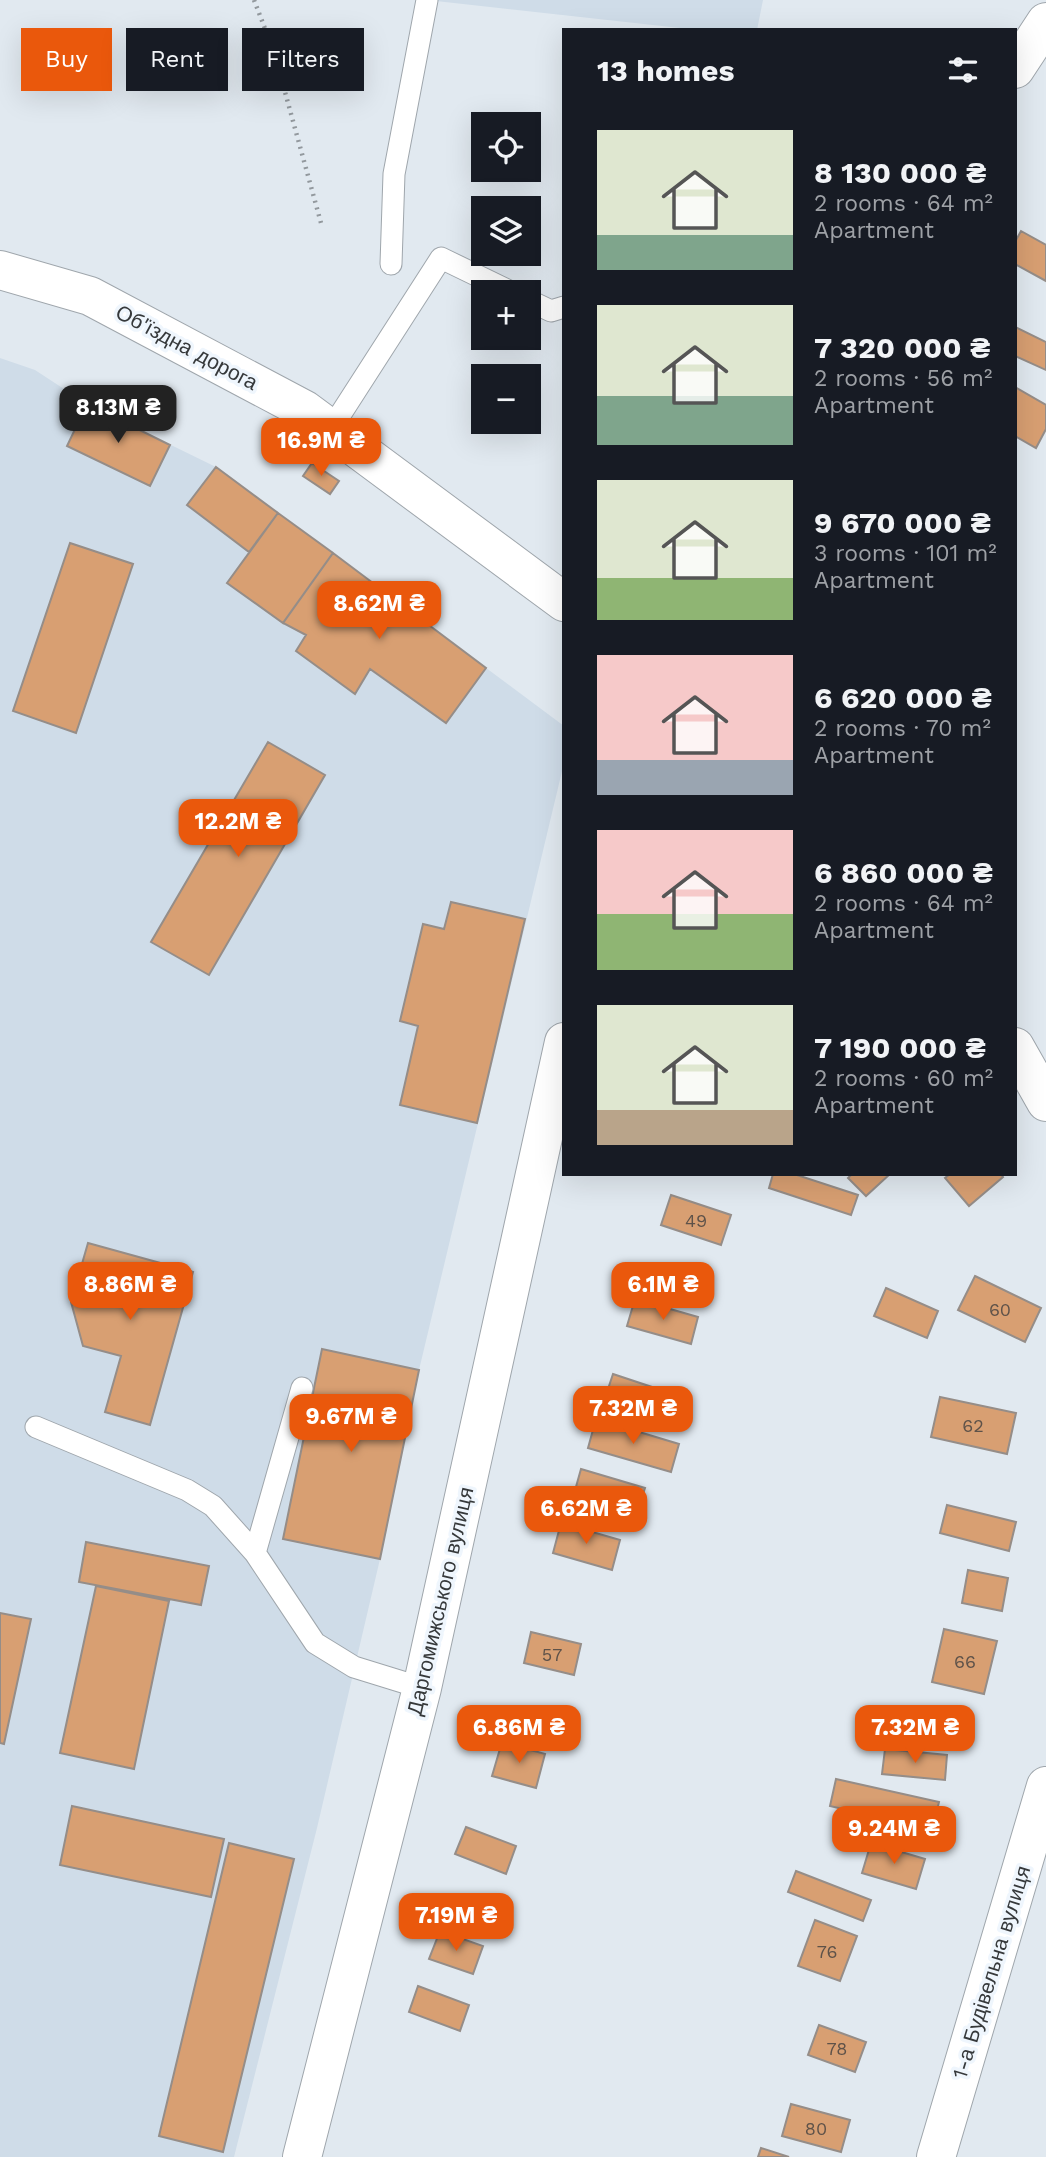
<!DOCTYPE html>
<html lang="en">
<head>
<meta charset="utf-8">
<style>
	:root { --surface:#171b24; --page:#242831; --text:#f1f3f6; --muted:#9ea1a6; --accent:#ea580c }
	body { margin:0; font-family:"Work Sans",sans-serif; background:var(--page); color:var(--text); height:100vh; display:flex; flex-direction:column; font-size:26px; white-space:nowrap }
	* { box-sizing:border-box; margin:0 }
	p { font-size:23px; color:var(--muted) }
	.icon { flex:none; width:38px; height:38px; fill:none; stroke:currentColor; stroke-width:2; stroke-linecap:round; stroke-linejoin:round }
	.map { position:relative; flex:1; overflow:hidden }
	.sheet { position:absolute; left:562px; top:28px; width:455px; height:1148px; display:flex; flex-direction:column; background:var(--surface); border-radius:0px; box-shadow:0 7px 28px #0002 }
	.sheet>* { flex:none }
	.guide { position:absolute; left:21px; top:28px; width:436px; height:63px; display:flex; gap:14px }
	.buttons { position:absolute; left:471px; top:112px; display:grid; gap:14px }
	.buttons a { display:grid; place-items:center; width:70px; height:70px; border-radius:0px; background:var(--surface); box-shadow:0 7px 28px #0002; font-size:35px }
	.price { position:absolute; translate:-50% -60px; padding:0 16px; border-radius:14px; background:var(--accent); color:#fff; font-size:23px; line-height:46px; filter:drop-shadow(0 2px 4px #0008) }
	.price::after { content:''; position:absolute; left:50%; top:42px; width:21px; height:16px; margin-left:-10px; background:inherit; clip-path:polygon(0 0,100% 0,50% 100%) }
	.price.selected { background:#222; color:#fff }
	ul { padding:0; list-style:none }
	li { display:flex; align-items:center; gap:21px; height:175px; padding:0 35px }
	li span { display:grid; place-items:center; flex:none; width:196px; height:140px; border-radius:0px; color:#555 }
	li>.icon { margin-inline-start:auto }
	span .icon { width:84px; height:84px; fill:#fffc; stroke-width:1 }
	li b { font-size:30px }
	h2 { display:flex; justify-content:space-between; align-items:center; height:84px; padding:0 35px; font-size:30px }
	.pill { padding:0 24px; border-radius:0px; background:var(--surface); box-shadow:0 7px 28px #0002; font-size:24px; line-height:63px }
	.pill.selected { background:var(--accent); color:#fff }
	.map>svg:first-child { display:block }
	.built { fill:#cfdce8 }
	.building { fill:#d89f72; stroke:#958d88; stroke-width:2 }
	.lines { fill:none; stroke-linecap:round; stroke-linejoin:round }
	.service-casing { stroke:#9fa6ac; stroke-width:23 }
	.minor-casing { stroke:#9fa6ac; stroke-width:40 }
	.tertiary-casing { stroke:#9fa6ac; stroke-width:40 }
	.primary-casing { stroke:#9fa6ac; stroke-width:40 }
	.path { stroke:#92989d; stroke-width:4.5; stroke-dasharray:2 5; stroke-linecap:butt }
	.service { stroke:#fff; stroke-width:21 }
	.minor { stroke:#fff; stroke-width:38 }
	.tertiary { stroke:#fff; stroke-width:38 }
	.primary { stroke:#fff; stroke-width:38 }
	.labels { text-anchor:middle; dominant-baseline:central; stroke-width:7; stroke-linejoin:round; paint-order:stroke }
	.number-label { font-size:18px; fill:#5e5249 }
	.street-label { font-size:21px; fill:#36393b; stroke:#eff6fd }
</style>
</head>
<body>
<div class="map">
<svg width="1046" height="2157" viewBox="0 0 1046 2157">
	<rect width="100%" height="100%" fill="#e1e9f0"/>
	<path class="built" d="M427,0H763L757,30H698Z
		M0,358L35,370L87,404L216,467L564,726L563,767L419,1370L380,1559L317,1828L234,2157H0Z"/>
	<path class="building" d="M1021,231L1046,245V281L1015,264V242Z
		M1015,327L1046,342V370L1015,356Z
		M1015,387L1046,405V429L1036,448L1015,436Z
		M87,404L170,445L150,486L67,446Z
		M312,463L339,481L330,494L303,476Z
		M216,467L278,513L249,552L187,505Z
		M278,513L333,553L283,623L227,583Z
		M70,543L133,564L76,733L13,711Z
		M333,553L486,668L446,723L370,669L355,694L296,651L306,635L283,623Z
		M268,742L325,775L209,975L151,942Z
		M451,902L525,919L477,1123L400,1105L418,1026L400,1021L423,924L444,929Z
		M773,1174H794L858,1195L851,1215L769,1188Z
		M852,1174H890L866,1196L848,1178Z
		M950,1174H1001L1003,1177L969,1206L945,1178Z
		M671,1195L731,1215L721,1245L661,1225Z
		M88,1243L193,1272L150,1425L105,1412L121,1356L83,1346L71,1302Z
		M975,1276L1041,1308L1025,1342L958,1310Z
		M886,1288L938,1311L927,1338L874,1316Z
		M635,1299L698,1317L691,1344L627,1326Z
		M322,1349L419,1370L380,1559L283,1539Z
		M613,1374L658,1389L650,1413L605,1398Z
		M940,1397L1016,1413L1007,1454L931,1437Z
		M596,1419L679,1444L671,1472L588,1448Z
		M581,1469L645,1488L635,1519L572,1501Z
		M947,1505L1016,1522L1009,1551L940,1533Z
		M561,1523L620,1540L612,1570L553,1553Z
		M86,1542L209,1566L201,1605L79,1582Z
		M968,1570L1008,1578L1002,1611L962,1603Z
		M96,1586L169,1601L134,1769L60,1753Z
		M0,1613L31,1619L4,1744L0,1743Z
		M944,1629L997,1641L984,1694L932,1682Z
		M531,1632L581,1644L574,1675L524,1663Z
		M502,1742L545,1754L536,1788L492,1776Z
		M885,1749L947,1755L945,1780L882,1774Z
		M836,1779L939,1802L932,1830L830,1806Z
		M72,1806L224,1839L211,1897L60,1865Z
		M466,1827L516,1846L506,1874L455,1854Z
		M229,1843L294,1859L223,2152L159,2136Z
		M871,1843L925,1859L916,1889L862,1873Z
		M796,1871L871,1900L863,1921L788,1892Z
		M815,1920L857,1936L840,1981L798,1966Z
		M440,1931L483,1946L473,1974L429,1959Z
		M418,1986L469,2005L460,2031L409,2012Z
		M819,2025L866,2042L855,2072L808,2055Z
		M791,2104L850,2120L841,2152L782,2136Z
		M761,2148L789,2157H758Z"/>
	<g class="lines">
		<g class="service-casing">
			<path id="service" d="M391,264L394,174L427,0
				M528,300L551,311L564,307
				M331,429L441,258L511,292
				M36,1427L187,1490L213,1506L255,1553L315,1643L354,1667L422,1688
				M255,1553L302,1388"/>
		</g>
		<g class="minor-casing">
			<path id="minor" d="M936,2157L1046,1786"/>
		</g>
		<g class="tertiary-casing">
			<path id="tertiary" d="M1015,69L1046,22
				M302,2157L422,1688L564,1042"/>
		</g>
		<g class="primary-casing">
			<path id="primary" d="M0,270L90,296L305,410L564,602
				M1015,1047L1046,1102"/>
		</g>
		<path class="path" d="M254,0L274,52L321,223"/>
		<use href="#service" class="service"/>
		<use href="#minor" class="minor"/>
		<use href="#tertiary" class="tertiary"/>
		<use href="#primary" class="primary"/>
	</g>
	<g class="labels">
		<g class="number-label">
			<text x="696" y="1220">49</text>
			<text x="1000" y="1309">60</text>
			<text x="973" y="1425">62</text>
			<text x="552" y="1654">57</text>
			<text x="965" y="1661">66</text>
			<text x="827" y="1951">76</text>
			<text x="837" y="2048">78</text>
			<text x="816" y="2128">80</text>
		</g>
		<g class="street-label">
			<text transform="translate(187 347) rotate(28)">Об'їздна дорога</text>
			<text transform="translate(440 1601) rotate(-77)">Даргомижського вулиця</text>
			<text transform="translate(991 1972) rotate(-73)">1-а Будівельна вулиця</text>
		</g>
	</g>
</svg>
<div class="buttons">
<a><svg class="icon" aria-label="locate" viewBox="0 0 24 24"><circle cx="12" cy="12" r="6"/><path d="M12 2v4M12 18v4M2 12h4M18 12h4"/></svg></a>
<a><svg class="icon" aria-label="layers" viewBox="0 0 24 24"><path d="M12 4l9 5-9 5-9-5zM3 14l9 5 9-5"/></svg></a>
<a>+</a>
<a>−</a>
</div>
<b class="price selected" style="left:118px;top:445px">8.13M ₴</b>
<b class="price" style="left:321px;top:478px">16.9M ₴</b>
<b class="price" style="left:379px;top:641px">8.62M ₴</b>
<b class="price" style="left:238px;top:859px">12.2M ₴</b>
<b class="price" style="left:130px;top:1322px">8.86M ₴</b>
<b class="price" style="left:663px;top:1322px">6.1M ₴</b>
<b class="price" style="left:633px;top:1446px">7.32M ₴</b>
<b class="price" style="left:351px;top:1454px">9.67M ₴</b>
<b class="price" style="left:586px;top:1546px">6.62M ₴</b>
<b class="price" style="left:519px;top:1765px">6.86M ₴</b>
<b class="price" style="left:915px;top:1765px">7.32M ₴</b>
<b class="price" style="left:894px;top:1866px">9.24M ₴</b>
<b class="price" style="left:456px;top:1953px">7.19M ₴</b>
<div class="guide">
<a class="pill selected">Buy</a>
<a class="pill">Rent</a>
<a class="pill">Filters</a>
</div>
<section class="sheet">
<h2>13 homes<svg class="icon" aria-label="filters" viewBox="0 0 24 24"><path d="M4 7h16M4 17h16"/><circle cx="9" cy="7" r="2"/><circle cx="15" cy="17" r="2"/></svg></h2>
<ul>
<li><span style="background:linear-gradient(#dfe7d0 75%,#7fa58c 0)"><svg class="icon" aria-label="home" viewBox="0 0 24 24"><path d="M3 11l9-7 9 7M6 9v11h12V9"/></svg></span><div><b>8 130 000 ₴</b><p>2 rooms · 64 m²</p><p>Apartment</p></div></li>
<li><span style="background:linear-gradient(#dfe7d0 65%,#7fa58c 0)"><svg class="icon" aria-label="home" viewBox="0 0 24 24"><path d="M3 11l9-7 9 7M6 9v11h12V9"/></svg></span><div><b>7 320 000 ₴</b><p>2 rooms · 56 m²</p><p>Apartment</p></div></li>
<li><span style="background:linear-gradient(#dfe7d0 70%,#8fb573 0)"><svg class="icon" aria-label="home" viewBox="0 0 24 24"><path d="M3 11l9-7 9 7M6 9v11h12V9"/></svg></span><div><b>9 670 000 ₴</b><p>3 rooms · 101 m²</p><p>Apartment</p></div></li>
<li><span style="background:linear-gradient(#f6c9c9 75%,#9aa5b1 0)"><svg class="icon" aria-label="home" viewBox="0 0 24 24"><path d="M3 11l9-7 9 7M6 9v11h12V9"/></svg></span><div><b>6 620 000 ₴</b><p>2 rooms · 70 m²</p><p>Apartment</p></div></li>
<li><span style="background:linear-gradient(#f6c9c9 60%,#8fb573 0)"><svg class="icon" aria-label="home" viewBox="0 0 24 24"><path d="M3 11l9-7 9 7M6 9v11h12V9"/></svg></span><div><b>6 860 000 ₴</b><p>2 rooms · 64 m²</p><p>Apartment</p></div></li>
<li><span style="background:linear-gradient(#dfe7d0 75%,#b9a48a 0)"><svg class="icon" aria-label="home" viewBox="0 0 24 24"><path d="M3 11l9-7 9 7M6 9v11h12V9"/></svg></span><div><b>7 190 000 ₴</b><p>2 rooms · 60 m²</p><p>Apartment</p></div></li>
</ul>
</section>
</div>
</body>
</html>
